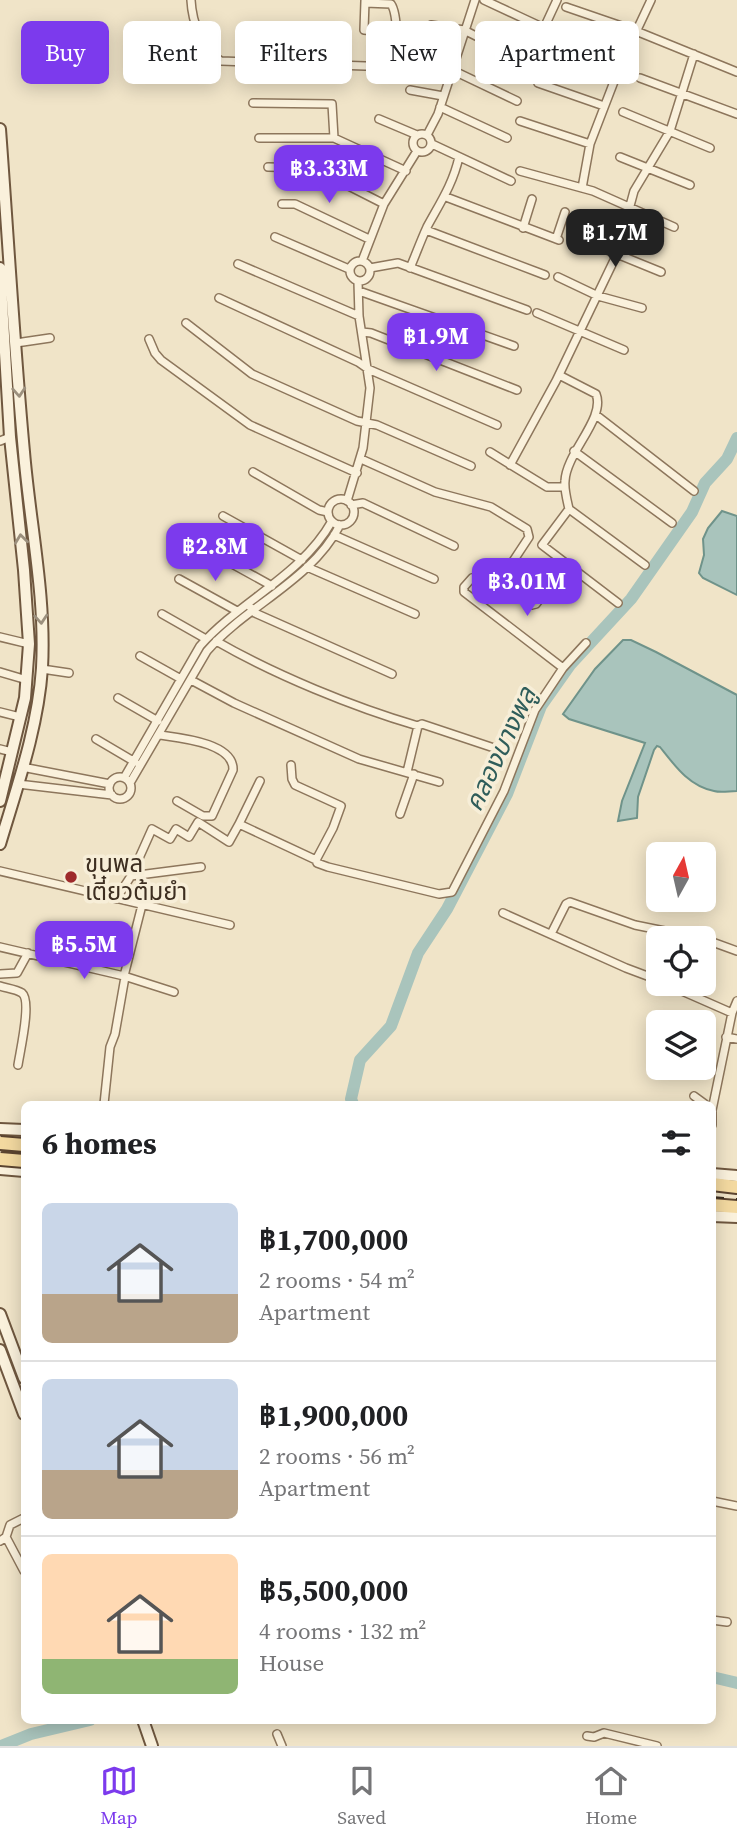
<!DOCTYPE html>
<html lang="en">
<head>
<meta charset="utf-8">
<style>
	:root { --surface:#fff; --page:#f2f2f2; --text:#202124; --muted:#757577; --line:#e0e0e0; --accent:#7c3aed }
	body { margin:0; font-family:"Source Serif 4","Noto Sans Thai",serif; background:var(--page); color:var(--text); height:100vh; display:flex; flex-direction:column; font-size:26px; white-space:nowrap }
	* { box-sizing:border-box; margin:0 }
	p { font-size:23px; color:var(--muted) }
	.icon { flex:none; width:38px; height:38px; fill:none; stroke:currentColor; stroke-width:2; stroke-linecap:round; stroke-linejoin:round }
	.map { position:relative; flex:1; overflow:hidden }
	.drawer { position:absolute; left:21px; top:1101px; width:695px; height:623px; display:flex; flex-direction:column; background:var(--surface); border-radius:10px; box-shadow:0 4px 18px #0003 }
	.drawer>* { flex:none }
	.hud { position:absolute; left:21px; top:21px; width:696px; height:63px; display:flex; gap:14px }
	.needle { width:46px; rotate:8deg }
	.fabs { position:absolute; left:646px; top:842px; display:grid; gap:14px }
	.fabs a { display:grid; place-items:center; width:70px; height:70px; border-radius:10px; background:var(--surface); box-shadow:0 4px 18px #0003; font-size:35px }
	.price { position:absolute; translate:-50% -60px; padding:0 16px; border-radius:14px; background:var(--accent); color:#fff; font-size:23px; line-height:46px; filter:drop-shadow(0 2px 4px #0008) }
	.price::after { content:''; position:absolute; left:50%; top:42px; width:21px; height:16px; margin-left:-10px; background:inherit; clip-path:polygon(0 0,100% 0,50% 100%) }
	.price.active { background:#222; color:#fff }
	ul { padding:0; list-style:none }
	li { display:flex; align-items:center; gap:21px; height:175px; padding:0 21px }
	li+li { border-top:2px solid var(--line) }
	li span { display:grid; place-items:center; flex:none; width:196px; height:140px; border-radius:10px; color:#555 }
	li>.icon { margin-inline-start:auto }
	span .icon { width:84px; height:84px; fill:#fffc; stroke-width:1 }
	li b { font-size:30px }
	h2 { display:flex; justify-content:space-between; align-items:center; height:84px; padding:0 21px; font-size:30px }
	.tag { padding:0 24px; border-radius:10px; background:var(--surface); box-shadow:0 4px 18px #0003; font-size:24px; line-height:63px }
	.tag.active { background:var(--accent); color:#fff }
	.tab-bar { display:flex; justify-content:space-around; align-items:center; height:98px; border-top:2px solid var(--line); background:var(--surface); font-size:19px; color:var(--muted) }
	.tab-bar a { display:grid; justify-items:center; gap:4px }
	.tab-bar .active { color:var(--accent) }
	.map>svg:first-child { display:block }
	.water { fill:#a9c4bc; stroke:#6f938a; stroke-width:2 }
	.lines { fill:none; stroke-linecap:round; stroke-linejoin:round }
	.river { stroke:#a9c4bc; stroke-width:12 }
	.minor-casing { stroke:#8d765c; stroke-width:10 }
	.secondary-casing { stroke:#6f573f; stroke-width:14 }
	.primary-casing { stroke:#5b4430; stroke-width:16 }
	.minor { stroke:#faf1dc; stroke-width:7 }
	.secondary { stroke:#faf1dc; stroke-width:10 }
	.primary { stroke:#f3d9a0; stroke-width:12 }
	.rail { stroke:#3d2e20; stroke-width:2; stroke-dasharray:12 12; stroke-linecap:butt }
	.primary-bridge-casing { stroke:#5b4430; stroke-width:16; stroke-linecap:butt }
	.primary-bridge { stroke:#f3d9a0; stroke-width:12 }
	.oneway { stroke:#9c907e }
	.poi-dot { fill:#9e2a2b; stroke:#f7eed8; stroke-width:2.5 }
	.labels { text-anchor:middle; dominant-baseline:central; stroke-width:7; stroke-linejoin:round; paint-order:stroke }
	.poi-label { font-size:24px; fill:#3d2e20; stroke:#f7eed8; text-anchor:start }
	.water-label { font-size:26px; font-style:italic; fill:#2f5d5a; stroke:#f7eed8 }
</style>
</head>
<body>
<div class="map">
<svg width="737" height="1746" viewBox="0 0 737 1746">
	<rect width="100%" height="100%" fill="#f0e4c8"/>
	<path class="water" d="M722,511L737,516V595L703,578L699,573L704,555L703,539L708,528Z
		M623,640H631L656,652L737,695V791C729,791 721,793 714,791C689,786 675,766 660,747L657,746L654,750L638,797L637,818L618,821L622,801L645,743L569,719L563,714L595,669Z"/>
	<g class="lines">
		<path class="river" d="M353,1104L351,1099L360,1060L391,1026L418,953L447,909L507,794L541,706L570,665L631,599L692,512L705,483L727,459L737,438
			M712,1677L737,1683
			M1,1746L31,1734L90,1720"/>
		<g class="minor-casing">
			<path id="minor" d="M191,0C192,21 202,51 221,61L395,67C398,54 398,14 391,4L365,3
				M484,0L544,28L557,0
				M365,1L364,30L395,33
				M566,7L636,31L737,72
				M431,25L464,30L531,64
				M552,43L620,66
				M430,61L453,65
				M306,64L307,33
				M452,70L517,101
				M640,78L737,114
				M538,83L604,106
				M410,90L443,96
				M253,103L332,104L334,138
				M440,107L507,138
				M623,112L710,148
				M379,119L417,135
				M520,121L590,144
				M413 143a9 9 0 1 1 18 0a9 9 0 1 1-18 0Z
				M427,135L438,114L475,0
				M259,138H334L406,171
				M432,144L511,181
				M620,157L690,185
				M268,167L309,168L323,173L384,204
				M520,171L593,191L674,227
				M582,188L590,144L620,66L651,0
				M446,197L559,240
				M282,204H295L369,239
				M523,228L532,199
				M426,230L545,275
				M275,237L349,269
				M556,239L565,212
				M580,239L661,272
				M350 271a10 10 0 1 1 20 0a10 10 0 1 1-20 0Z
				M362,261L384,204L417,151
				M238,264L359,316
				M370,268L398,263L527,310
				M410,268C416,254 421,240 427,227C440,203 453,184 459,157
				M558,277L598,296L642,308
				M359,291L514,346
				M219,298L358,362L368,369L497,425
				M537,313L624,350
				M186,323L252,374L357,421L377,425L471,466
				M362,332L371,333L517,390
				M149,339L155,353L161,360L250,425L357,473
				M16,343L50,338
				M559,375L596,394C606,418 566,453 565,481C564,489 567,500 569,509L542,545L618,603
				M596,415L694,491
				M0,441L10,437
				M574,451L672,523
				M490,452L547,487H565
				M361,459L435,492L491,507L527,529L529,537L500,581L491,582L478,574
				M510,465L556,381L617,254L634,191L670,131L694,54
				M253,472L319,510L328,512
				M328 512a13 13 0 1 1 26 0a13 13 0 1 1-26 0Z
				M347,501L363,448L370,388L359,316L358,282
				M351,505L363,503L454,546
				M569,509L645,565
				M223,516L302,560
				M334,535L434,579
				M196,544L272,586
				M307,567L415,614
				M472,578L464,587V592L563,668
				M179,579L237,611
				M500,581L532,605L536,604L549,587
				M250,607L255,613L392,674
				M162,614L206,639
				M0,637L29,644
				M216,641C275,675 353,707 418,726
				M140,656L181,679
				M42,669L69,673
				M0,672L27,680
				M191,680L234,703L359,759L439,782
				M118,698L158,721
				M0,712L20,717
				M160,735C181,738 234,743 233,770L212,816H203L177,801
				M96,739L135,762
				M0,749L12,752
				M291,765L292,779L295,785L341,806L333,828L316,860L317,863L328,867L439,894L452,892L504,791L535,710L563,668L586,643
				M22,767L110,784
				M407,772L418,726L422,724L500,750
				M109 788a11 11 0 1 1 22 0a11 11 0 1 1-22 0Z
				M124,778L200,646C241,600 301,576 332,521
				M130,783L207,651C247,605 311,581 340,525
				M18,784L112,795
				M400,814L414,774
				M239,824L260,781
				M0,871L230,925
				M131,876L152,829L170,839L176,829L189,837L198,822L229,842L239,824L316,860
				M116,899L131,876L201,867
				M503,913L626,968L658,980
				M551,934L566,904L570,902L635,925L699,938
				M704,939L737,951
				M0,947L124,976L174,992
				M0,974L17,973L28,953
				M124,976L142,905
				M666,984L732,1013
				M0,986C6,988 16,989 22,993C32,1001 20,1051 18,1065
				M726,1037L737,1039
				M694,1096L705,1104
				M104,1104L110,1047L115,1034L125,977
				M712,1110L732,1013L737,1001
				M712,1112V1125
				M712,1501L737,1506
				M6,1537L24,1571
				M0,1541L6,1537L10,1525L24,1518
				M712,1620L727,1622
				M277,1734L282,1746
				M587,1736L594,1737L604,1733L657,1746"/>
		</g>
		<g class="secondary-casing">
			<path id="secondary" d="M0,129C8,236 14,344 24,452C30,524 46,596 42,668C38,728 17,787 0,844
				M0,268L10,437L24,570L29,644L25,698L0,801
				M0,1129L24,1130
				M0,1169L24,1171
				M712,1174L737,1176
				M712,1216L737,1217
				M0,1314L24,1378
				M0,1350L24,1414
				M143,1720L152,1746"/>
		</g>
		<g class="primary-casing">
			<path id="primary" d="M712,1184L737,1187
				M712,1205L737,1207"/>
		</g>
		<use href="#minor" class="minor"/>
		<use href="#secondary" class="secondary"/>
		<use href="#primary" class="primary"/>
		<path class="rail" d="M0,1145L24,1146
			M0,1158L24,1159
			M712,1197L737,1199"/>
		<g class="primary-bridge-casing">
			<path id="primary-bridge" d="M0,1143L24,1145
				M0,1159L24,1161"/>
		</g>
		<use href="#primary-bridge" class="primary-bridge"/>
	</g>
	<defs><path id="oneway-chevron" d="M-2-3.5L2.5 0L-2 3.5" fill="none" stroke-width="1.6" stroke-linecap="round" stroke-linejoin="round" transform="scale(1.75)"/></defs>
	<g class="oneway">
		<use href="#oneway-chevron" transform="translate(19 392) rotate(86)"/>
		<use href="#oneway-chevron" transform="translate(21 539) rotate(-97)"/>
		<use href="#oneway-chevron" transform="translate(41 619) rotate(86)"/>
	</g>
	<circle class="poi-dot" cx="71" cy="877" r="7"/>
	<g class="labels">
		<g class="poi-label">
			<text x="85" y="863">ขุนพล<tspan x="85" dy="28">เตี๋ยวต้มยำ</tspan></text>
		</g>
		<g class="water-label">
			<text transform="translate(500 749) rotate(-65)">คลองบางพลู</text>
		</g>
	</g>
</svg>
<div class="fabs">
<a><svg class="needle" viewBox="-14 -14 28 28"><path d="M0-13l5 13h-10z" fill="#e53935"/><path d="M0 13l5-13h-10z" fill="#757577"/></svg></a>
<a><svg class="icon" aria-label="locate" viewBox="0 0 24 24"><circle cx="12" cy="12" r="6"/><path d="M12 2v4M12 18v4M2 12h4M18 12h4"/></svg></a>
<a><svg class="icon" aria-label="layers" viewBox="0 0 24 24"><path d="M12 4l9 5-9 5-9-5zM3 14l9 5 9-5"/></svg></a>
</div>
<b class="price" style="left:329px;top:205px">฿3.33M</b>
<b class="price active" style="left:615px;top:269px">฿1.7M</b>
<b class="price" style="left:436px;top:373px">฿1.9M</b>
<b class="price" style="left:215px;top:583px">฿2.8M</b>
<b class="price" style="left:527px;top:618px">฿3.01M</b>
<b class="price" style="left:84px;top:981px">฿5.5M</b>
<div class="hud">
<a class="tag active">Buy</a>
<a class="tag">Rent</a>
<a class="tag">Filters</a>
<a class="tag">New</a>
<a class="tag">Apartment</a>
</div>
<section class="drawer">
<h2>6 homes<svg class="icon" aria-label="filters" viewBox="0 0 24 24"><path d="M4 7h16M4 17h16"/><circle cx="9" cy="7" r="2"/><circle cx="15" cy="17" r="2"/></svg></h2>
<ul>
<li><span style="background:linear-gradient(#c9d6e8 65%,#b9a48a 0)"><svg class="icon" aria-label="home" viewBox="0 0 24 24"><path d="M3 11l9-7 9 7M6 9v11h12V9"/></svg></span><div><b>฿1,700,000</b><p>2 rooms · 54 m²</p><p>Apartment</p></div></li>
<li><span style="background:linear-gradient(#c9d6e8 65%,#b9a48a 0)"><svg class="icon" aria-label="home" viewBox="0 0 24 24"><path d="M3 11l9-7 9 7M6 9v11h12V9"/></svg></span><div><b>฿1,900,000</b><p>2 rooms · 56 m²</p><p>Apartment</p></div></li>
<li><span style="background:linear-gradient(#ffd9b3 75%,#8fb573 0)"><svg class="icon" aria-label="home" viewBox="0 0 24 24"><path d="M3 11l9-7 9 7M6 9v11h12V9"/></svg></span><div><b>฿5,500,000</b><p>4 rooms · 132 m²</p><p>House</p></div></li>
</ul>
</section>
</div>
<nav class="tab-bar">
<a class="active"><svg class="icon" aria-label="map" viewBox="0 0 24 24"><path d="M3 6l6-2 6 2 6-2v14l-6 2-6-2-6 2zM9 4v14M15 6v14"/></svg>Map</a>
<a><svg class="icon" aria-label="saved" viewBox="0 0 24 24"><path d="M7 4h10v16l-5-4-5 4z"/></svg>Saved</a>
<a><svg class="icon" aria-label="home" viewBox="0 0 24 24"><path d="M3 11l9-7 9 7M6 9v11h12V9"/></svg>Home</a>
</nav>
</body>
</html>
